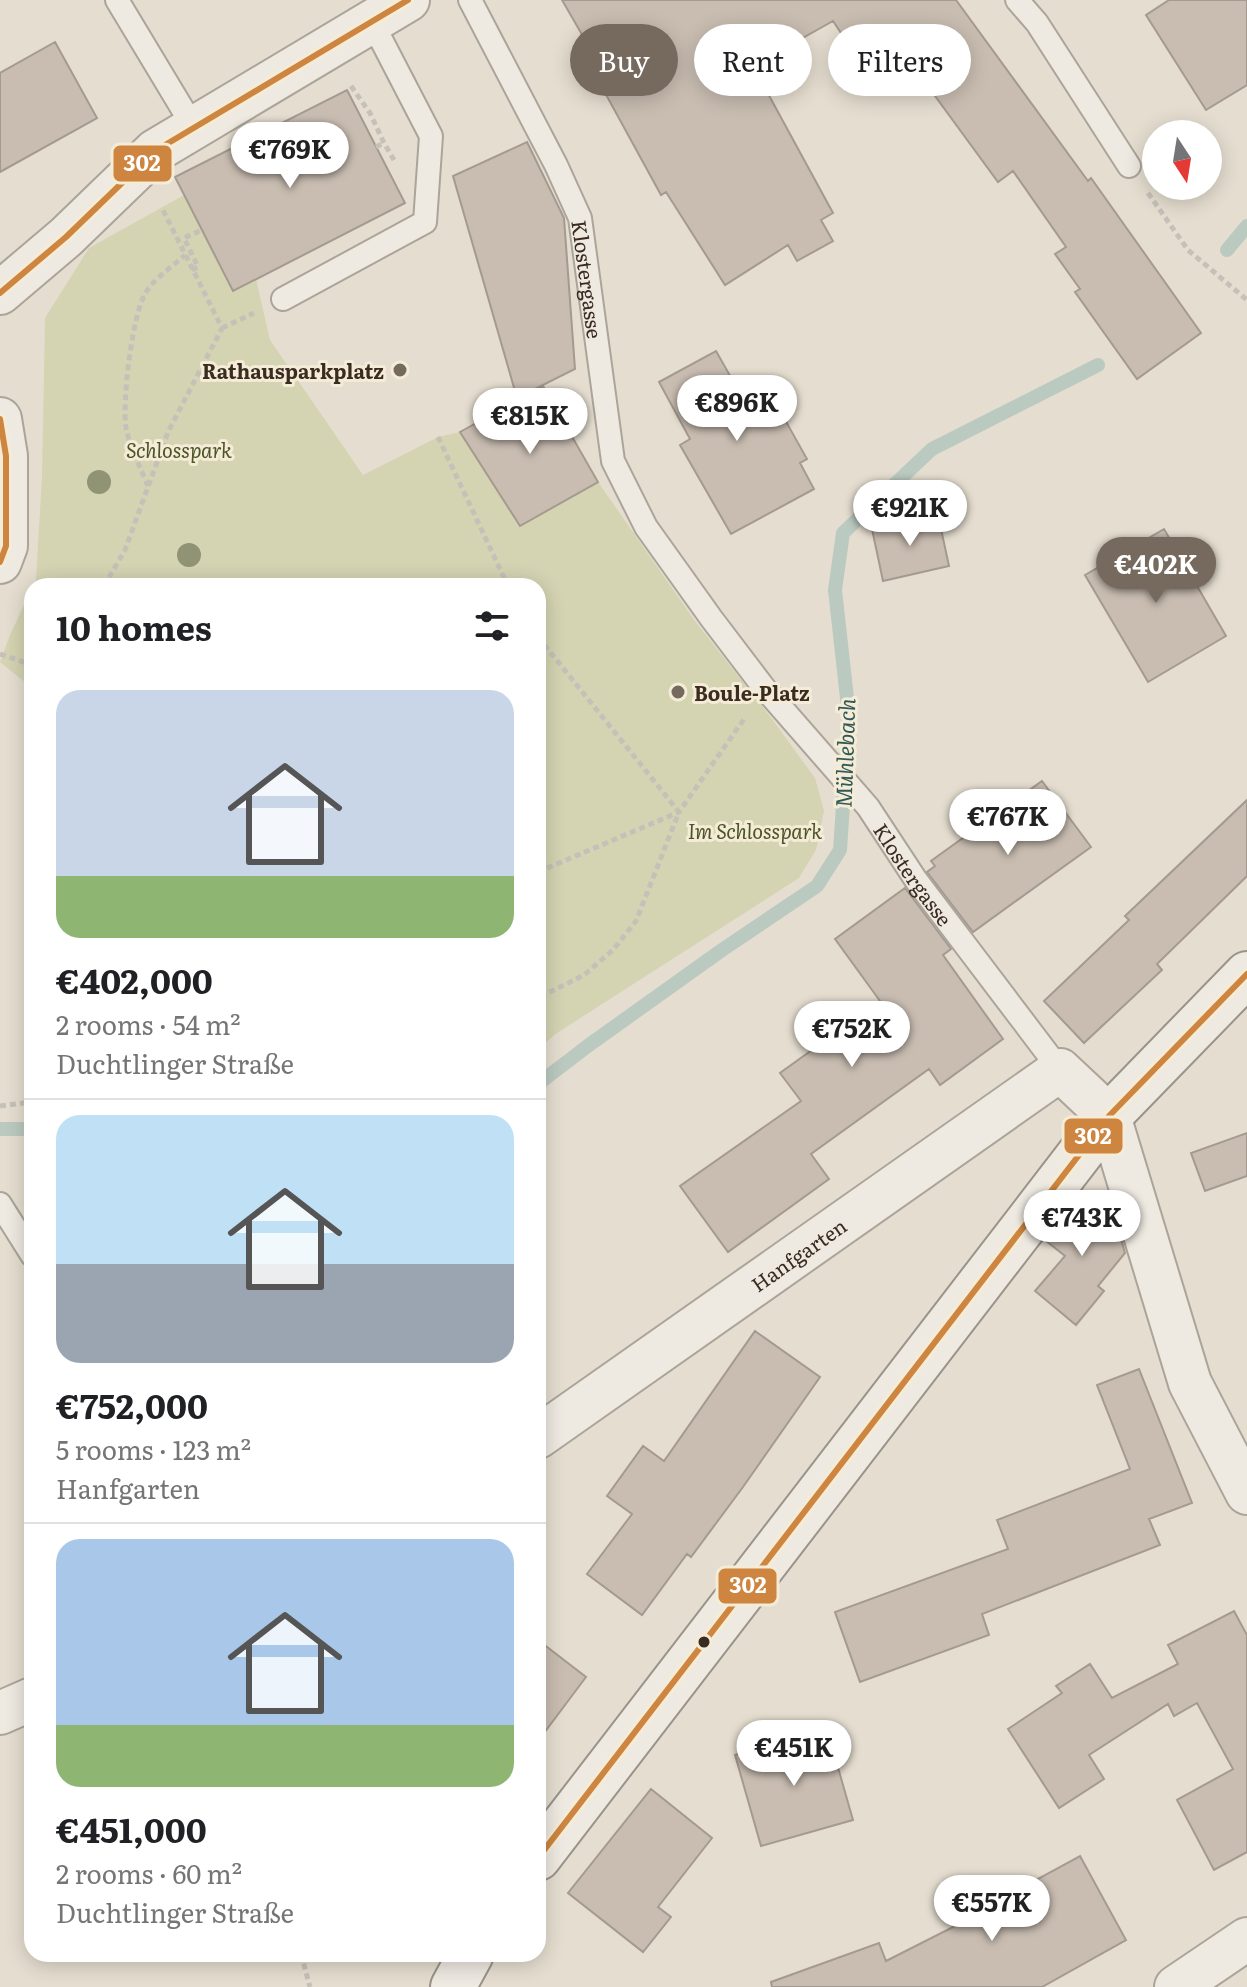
<!DOCTYPE html>
<html lang="en">
<head>
<meta charset="utf-8">
<style>
	:root { --surface:#fff; --page:#f2f2f2; --text:#202124; --muted:#757577; --line:#e0e0e0; --accent:#766a5e }
	body { margin:0; font-family:Literata,serif; background:var(--page); color:var(--text); height:100vh; display:flex; flex-direction:column; font-size:30px; white-space:nowrap }
	* { box-sizing:border-box; margin:0 }
	p { font-size:26px; color:var(--muted) }
	.icon { flex:none; width:44px; height:44px; fill:none; stroke:currentColor; stroke-width:2; stroke-linecap:round; stroke-linejoin:round }
	.map { position:relative; flex:1; overflow:hidden }
	.panel { position:absolute; left:24px; top:578px; width:522px; height:1384px; display:flex; flex-direction:column; background:var(--surface); border-radius:24px; box-shadow:0 4px 20px #0003 }
	.panel>* { flex:none }
	.top-card { position:absolute; left:570px; top:24px; width:556px; height:72px; display:flex; gap:16px }
	.needle { width:52px; rotate:168deg }
	.controls { position:absolute; left:1142px; top:120px; display:grid; gap:16px }
	.controls a { display:grid; place-items:center; width:80px; height:80px; border-radius:50%; background:var(--surface); box-shadow:0 4px 20px #0003; font-size:40px }
	.price { position:absolute; translate:-50% -68px; padding:0 18px; border-radius:28px; background:#fff; color:#222; font-size:26px; line-height:52px; filter:drop-shadow(0 2px 4px #0008) }
	.price::after { content:''; position:absolute; left:50%; top:48px; width:24px; height:18px; margin-left:-12px; background:inherit; clip-path:polygon(0 0,100% 0,50% 100%) }
	.price.active { background:var(--accent); color:#fff }
	ul { padding:0; list-style:none }
	li { display:grid; align-content:center; gap:16px; height:424px; padding:0 32px }
	li+li { border-top:2px solid var(--line) }
	li span { display:grid; place-items:center; height:248px; border-radius:24px; color:#555 }
	li>.icon { margin-inline-start:auto }
	span .icon { width:144px; height:144px; fill:#fffc; stroke-width:1 }
	li b { font-size:34px }
	h2 { display:flex; justify-content:space-between; align-items:center; height:96px; padding:0 32px; font-size:34px }
	.chip { padding:0 28px; border-radius:36px; background:var(--surface); box-shadow:0 4px 20px #0003; font-size:28px; line-height:72px }
	.chip.active { background:var(--accent); color:#fff }
	.map>svg:first-child { display:block }
	.green { fill:#d4d4b3 }
	.lines { fill:none; stroke-linecap:round; stroke-linejoin:round }
	.stream { stroke:#bbcac1; stroke-width:14 }
	.building { fill:#c9bdb1; stroke:#a59a8f; stroke-width:2 }
	.service-casing { stroke:#aba499; stroke-width:26 }
	.minor-casing { stroke:#aba499; stroke-width:46 }
	.secondary-casing { stroke:#9a9389; stroke-width:48 }
	.path { stroke:#c6c1b8; stroke-width:5; stroke-dasharray:6 4; stroke-linecap:butt }
	.service { stroke:#eee9e1; stroke-width:22 }
	.minor { stroke:#eee9e1; stroke-width:42 }
	.secondary { stroke:#eee9e1; stroke-width:44 }
	.bus-1-casing { stroke:#f5ecd8; stroke-width:12 }
	.bus-1 { stroke:#cd853f; stroke-width:6 }
	.tree { fill:#909374 }
	.poi-dot { fill:#766a5e; stroke:#f5ecd8; stroke-width:3 }
	.bus-dot { fill:#3a2c21; stroke:#f5ecd8; stroke-width:3 }
	.labels { text-anchor:middle; dominant-baseline:central; stroke-width:6; stroke-linejoin:round; paint-order:stroke }
	.street-label { font-size:20px; fill:#3a2c21; stroke:#f5ecd8 }
	.poi-label { font-size:20px; font-weight:bold; fill:#3a2c21; stroke:#f5ecd8; text-anchor:end }
	.park-label { font-size:20px; font-style:italic; fill:#4b5528; stroke:#f5ecd8 }
	.water-label { font-size:22px; font-style:italic; fill:#315955; stroke:#f5ecd8 }
	.line-badge { stroke:#f5ecd8; stroke-width:3 }
	.badge-label { font-size:22px; text-anchor:middle; font-weight:bold; fill:#fff }
</style>
</head>
<body>
<div class="map">
<svg width="1247" height="1987" viewBox="0 0 1247 1987">
	<rect width="100%" height="100%" fill="#e5ded0"/>
	<path class="green" d="M184,195L233,290L256,279L270,340L363,475L438,437L460,432L520,526L598,482L695,621L772,719L815,778L824,811L816,850L799,878L557,1033L538,1049V586H33L36,579L42,476L45,318L89,248Z
		M32,588V688L0,662L10,635Z"/>
	<g class="lines">
		<path class="stream" d="M1227,250L1247,226
			M538,1084L589,1045L722,950L817,886L840,850L849,716L835,590L843,533L932,449L1098,365
			M0,1129H32"/>
	</g>
	<path class="building" d="M562,0H956L1088,181L1091,178L1201,333L1137,379L1075,292L1080,289L1055,254L1066,247L1013,171L998,182L897,44L863,66L833,21L753,66L833,213L821,220L833,241L797,261L788,245L725,285L666,192L661,195L598,80L606,76Z
		M1169,0H1247V85L1206,110L1146,15Z
		M55,42L97,118L0,172V73Z
		M347,90L405,203L233,291L175,177Z
		M527,142L564,218L575,369L517,398L453,176Z
		M716,351L742,397L765,384L807,459L800,463L814,489L731,534L680,445L690,439L659,382Z
		M543,386L598,482L520,526L460,432Z
		M938,515L949,566L883,581L872,529Z
		M1164,529L1226,636L1148,682L1085,575Z
		M1042,781L1091,847L973,932L927,872L935,866L931,861Z
		M1247,800V876L1157,964L1162,970L1084,1043L1044,1001L1129,920L1125,916Z
		M905,888L951,949L943,955L1003,1039L940,1085L929,1069L811,1154L829,1179L728,1252L680,1186L801,1101L780,1073L880,1001L835,939Z
		M1247,1133V1176L1205,1191L1191,1153Z
		M1083,1191L1115,1217L1125,1253L1098,1286L1104,1291L1076,1325L1035,1291L1065,1256L1045,1240Z
		M755,1331L820,1377L743,1487L691,1557L687,1554L642,1615L587,1574L632,1514L607,1496L643,1446L664,1461Z
		M1139,1369L1192,1503L1149,1519L1160,1545L982,1614L989,1635L860,1682L835,1612L1008,1549L997,1520L1130,1469L1097,1385Z
		M1234,1611L1247,1635V1852L1214,1870L1177,1800L1233,1769L1197,1703L1174,1716L1168,1704L1089,1755L1104,1779L1059,1808L1008,1729L1062,1693L1056,1686L1090,1664L1112,1698L1178,1664L1168,1645Z
		M538,1640L586,1677L538,1741Z
		M827,1729L853,1820L761,1846L735,1755Z
		M651,1789L712,1838L658,1907L671,1917L643,1952L568,1893Z
		M1080,1856L1126,1940L1042,1987H772L771,1982L879,1943L886,1961L969,1919L968,1917Z"/>
	<g class="lines">
		<g class="service-casing">
			<g id="service">
				<path d="M117,0L194,128"/>
				<path id="s1" d="M470,0L556,165L580,218L613,461L646,527L711,618L765,689L868,807L916,880L1060,1070"/>
				<path d="M1017,0L1037,23L1129,166"/>
				<path d="M283,299L425,222L431,136L372,22"/>
				<path d="M0,1204L32,1255"/>
			</g>
		</g>
		<g class="minor-casing">
			<g id="minor">
				<path d="M0,293L66,237L155,151L408,0"/>
				<path d="M0,419L6,456V546L0,562"/>
				<path id="s2" d="M538,1437L1060,1070L1109,1116L1190,1383L1247,1493"/>
				<path d="M0,1713L32,1699"/>
				<path d="M1176,1987L1247,1939"/>
			</g>
		</g>
		<g class="secondary-casing">
			<path id="secondary" d="M538,1858L1109,1116L1247,974
				M453,1987L471,1954"/>
		</g>
		<path class="path" d="M351,86L370,113L384,143L394,160
			M376,147L384,143
			M1148,193L1188,250L1247,300
			M192,270L198,267L184,238L202,230
			M222,328L254,313
			M438,437L508,586
			M148,486C141,469 129,445 126,428C122,401 132,317 145,294C154,278 172,267 185,255
			M104,586L125,550L168,432L222,328L162,208
			M538,637L679,812L636,921L613,950L584,975L538,998
			M0,654L32,665
			M538,872L679,812L744,719
			M0,1106L32,1102
			M301,1954L310,1987"/>
		<use href="#service" class="service"/>
		<use href="#minor" class="minor"/>
		<use href="#secondary" class="secondary"/>
		<g class="bus-1-casing">
			<path id="bus-1" d="M0,293L66,237L155,151L408,0
				M0,419L6,456V546L0,562
				M538,1858L1109,1116L1247,974"/>
		</g>
		<use href="#bus-1" class="bus-1"/>
	</g>
	<g class="tree">
		<circle cx="99" cy="482" r="12"/>
		<circle cx="189" cy="555" r="12"/>
	</g>
	<g class="poi-dot">
		<circle cx="400" cy="370" r="8"/>
		<circle cx="678" cy="692" r="8"/>
	</g>
	<circle class="bus-dot" cx="704" cy="1642" r="7"/>
	<g class="labels">
		<g class="street-label">
			<text stroke="none"><textPath href="#s1" startOffset="306">Klostergasse</textPath></text>
			<text stroke="none"><textPath href="#s1" startOffset="1002">Klostergasse</textPath></text>
			<text stroke="none"><textPath href="#s2" startOffset="318">Hanfgarten</textPath></text>
		</g>
		<g class="poi-label">
			<text x="384" y="370">Rathausparkplatz</text>
			<text x="694" y="692" text-anchor="start">Boule-Platz</text>
		</g>
		<g class="park-label">
			<text x="179" y="449">Schlosspark</text>
			<text x="755" y="830">Im Schlosspark</text>
		</g>
		<g class="water-label">
			<text transform="translate(844 753) rotate(-88)">Mühlebach</text>
		</g>
	</g>
	<g class="line-badge">
		<rect x="112" y="144" width="61" height="39" rx="8" fill="#cd853f"/>
		<rect x="1063" y="1117" width="61" height="38" rx="8" fill="#cd853f"/>
		<rect x="717" y="1567" width="61" height="38" rx="8" fill="#cd853f"/>
	</g>
	<g class="badge-label">
		<text x="142" y="171">302</text>
		<text x="1093" y="1144">302</text>
		<text x="748" y="1593">302</text>
	</g>
</svg>
<div class="controls">
<a><svg class="needle" viewBox="-14 -14 28 28"><path d="M0-13l5 13h-10z" fill="#e53935"/><path d="M0 13l5-13h-10z" fill="#757577"/></svg></a>
</div>
<b class="price" style="left:290px;top:190px">€769K</b>
<b class="price" style="left:737px;top:443px">€896K</b>
<b class="price" style="left:530px;top:456px">€815K</b>
<b class="price" style="left:910px;top:548px">€921K</b>
<b class="price active" style="left:1156px;top:605px">€402K</b>
<b class="price" style="left:1008px;top:857px">€767K</b>
<b class="price" style="left:852px;top:1069px">€752K</b>
<b class="price" style="left:1082px;top:1258px">€743K</b>
<b class="price" style="left:794px;top:1788px">€451K</b>
<b class="price" style="left:992px;top:1943px">€557K</b>
<div class="top-card">
<a class="chip active">Buy</a>
<a class="chip">Rent</a>
<a class="chip">Filters</a>
</div>
<section class="panel">
<h2>10 homes<svg class="icon" aria-label="filters" viewBox="0 0 24 24"><path d="M4 7h16M4 17h16"/><circle cx="9" cy="7" r="2"/><circle cx="15" cy="17" r="2"/></svg></h2>
<ul>
<li><span style="background:linear-gradient(#c9d6e8 75%,#8fb573 0)"><svg class="icon" aria-label="home" viewBox="0 0 24 24"><path d="M3 11l9-7 9 7M6 9v11h12V9"/></svg></span><div><b>€402,000</b><p>2 rooms · 54 m²</p><p>Duchtlinger Straße</p></div></li>
<li><span style="background:linear-gradient(#bfe0f5 60%,#9aa5b1 0)"><svg class="icon" aria-label="home" viewBox="0 0 24 24"><path d="M3 11l9-7 9 7M6 9v11h12V9"/></svg></span><div><b>€752,000</b><p>5 rooms · 123 m²</p><p>Hanfgarten</p></div></li>
<li><span style="background:linear-gradient(#a9c7e8 75%,#8fb573 0)"><svg class="icon" aria-label="home" viewBox="0 0 24 24"><path d="M3 11l9-7 9 7M6 9v11h12V9"/></svg></span><div><b>€451,000</b><p>2 rooms · 60 m²</p><p>Duchtlinger Straße</p></div></li>
</ul>
</section>
</div>
</body>
</html>
